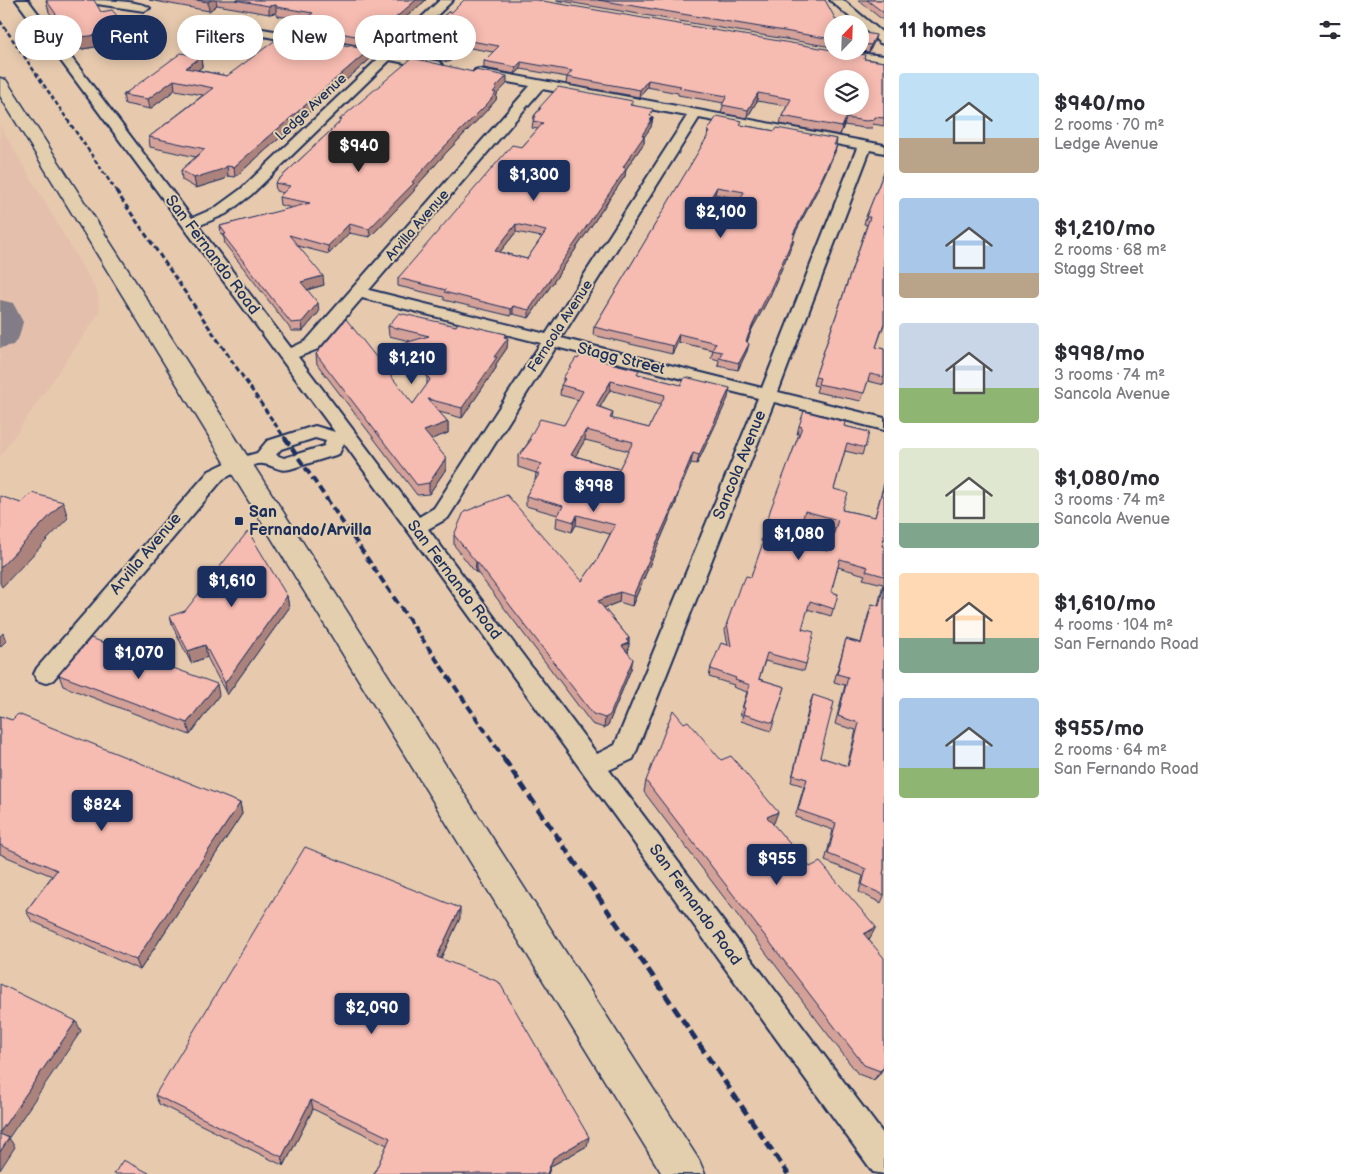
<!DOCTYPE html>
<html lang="en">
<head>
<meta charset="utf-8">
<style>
	:root { --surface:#fff; --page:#f2f2f3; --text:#2b2b33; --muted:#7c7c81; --accent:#1b2f5e }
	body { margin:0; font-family:"Balsamiq Sans",sans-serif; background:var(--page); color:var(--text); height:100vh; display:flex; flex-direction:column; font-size:19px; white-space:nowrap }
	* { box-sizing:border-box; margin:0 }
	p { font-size:16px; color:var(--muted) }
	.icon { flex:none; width:28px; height:28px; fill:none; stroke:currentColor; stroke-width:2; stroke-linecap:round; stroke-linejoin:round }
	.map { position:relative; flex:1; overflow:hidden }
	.side { display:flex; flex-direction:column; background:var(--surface); width:475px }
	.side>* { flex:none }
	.guide { position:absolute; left:15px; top:15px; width:475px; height:45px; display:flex; gap:10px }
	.needle { width:32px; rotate:23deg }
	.tools { position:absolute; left:824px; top:15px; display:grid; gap:10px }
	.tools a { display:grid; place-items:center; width:45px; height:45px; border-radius:50%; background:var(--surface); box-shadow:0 2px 12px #0003; font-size:25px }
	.price { position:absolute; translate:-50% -42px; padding:0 11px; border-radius:5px; background:var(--accent); color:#fff; font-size:16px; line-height:32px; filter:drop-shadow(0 1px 2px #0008) }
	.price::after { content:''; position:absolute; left:50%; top:30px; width:15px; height:11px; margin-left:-8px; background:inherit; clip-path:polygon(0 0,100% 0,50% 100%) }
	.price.selected { background:#222; color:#fff }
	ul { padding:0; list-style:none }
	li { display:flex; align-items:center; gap:15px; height:125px; padding:0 15px }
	li span { display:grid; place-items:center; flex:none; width:140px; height:100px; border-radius:5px; color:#555 }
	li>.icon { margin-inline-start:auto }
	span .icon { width:60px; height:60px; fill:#fffc; stroke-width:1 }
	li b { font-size:21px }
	h2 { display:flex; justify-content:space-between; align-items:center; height:60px; padding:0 15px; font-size:21px }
	.chip { padding:0 18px; border-radius:22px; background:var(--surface); box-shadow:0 2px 12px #0003; font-size:18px; line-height:45px }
	.chip.selected { background:var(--accent); color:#fff }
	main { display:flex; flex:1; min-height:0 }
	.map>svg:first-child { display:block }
	.built { fill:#e4c0ac }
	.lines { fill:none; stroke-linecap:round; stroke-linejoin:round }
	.taxiway { fill:#817c86; fill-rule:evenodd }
	.street-casing { stroke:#1b2f5e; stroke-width:4 }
	.primary-casing { stroke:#1b2f5e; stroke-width:3 }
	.street { fill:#e3cead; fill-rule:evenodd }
	.primary { fill:#e3cead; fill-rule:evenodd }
	.rail-far3 { stroke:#1b2f5e; stroke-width:2.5; stroke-dasharray:4.5 2.5; stroke-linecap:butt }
	.rail-far2 { stroke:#1b2f5e; stroke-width:3; stroke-dasharray:5.5 3; stroke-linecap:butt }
	.rail-far1 { stroke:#1b2f5e; stroke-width:4; stroke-dasharray:8 4; stroke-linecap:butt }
	.rail { stroke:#1b2f5e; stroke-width:5; stroke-dasharray:10 5; stroke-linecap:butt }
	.wall { fill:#d4a198; stroke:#1b2f5e; fill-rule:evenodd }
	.shaded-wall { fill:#ac837c; stroke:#1b2f5e }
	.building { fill:#f6bbb1; stroke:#1b2f5e; fill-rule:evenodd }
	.poi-dot { fill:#1b2f5e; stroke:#e3cead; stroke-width:2 }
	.labels { text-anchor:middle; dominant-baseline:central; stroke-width:4; stroke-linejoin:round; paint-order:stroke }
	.far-street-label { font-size:14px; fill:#1b2f5e; stroke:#e3cead }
	.street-label { font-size:16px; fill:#1b2f5e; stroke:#e3cead }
	.poi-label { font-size:16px; font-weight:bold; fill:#1b2f5e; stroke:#e3cead; text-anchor:start }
</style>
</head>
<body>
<main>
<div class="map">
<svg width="884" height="1174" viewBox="0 0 884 1174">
	<rect width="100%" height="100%" fill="#e7caae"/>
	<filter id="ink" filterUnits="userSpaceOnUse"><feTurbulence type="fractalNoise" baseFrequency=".02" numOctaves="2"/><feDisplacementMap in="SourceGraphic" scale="10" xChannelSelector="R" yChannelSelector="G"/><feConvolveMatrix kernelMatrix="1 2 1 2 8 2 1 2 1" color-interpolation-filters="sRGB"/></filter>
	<g filter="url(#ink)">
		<path class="built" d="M0,125L98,293L100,312L0,457Z"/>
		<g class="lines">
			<path class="taxiway" d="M0,300L13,303L23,322L19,337L13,345L0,348Z"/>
			<g class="street-casing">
				<path id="street" d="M16,0H28L192,218L215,208L241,189L379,58L337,50L335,47L337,44L341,43L385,52L440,0H453L397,54L440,62L442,65L440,68L436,69L390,60L251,195L226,214L198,226L291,348L306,341L530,86L475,76L473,73L475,70L479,69L884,145V153L870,150L778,392L884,418V430L774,402L636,752L633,759L609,770L884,1135V1174L873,1172L344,443L339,454L290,469C279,472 274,465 263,464C253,462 232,475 223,479L53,680L45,683L37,680L34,674L37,668L209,471L232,460L257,453L267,441L308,428L315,426L335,432ZM542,89L687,116L546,334L369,290ZM699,118L857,148L762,388L561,338ZM362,298L541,343L434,508L419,517L298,357L318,349ZM556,347L758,398L615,745L597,754L428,529L448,518ZM315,438L326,441L324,446L284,458L276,455L281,449Z
					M84,0C99,0 139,0 150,8L144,11L90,3Z
					M830,0H843L884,34V44L880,43Z
					M222,22L309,37L315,41L309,45L218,27L216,25Z
					M832,50L884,56V64L833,55L831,52Z"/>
			</g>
			<g class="primary-casing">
				<path id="primary" d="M0,78L6,80L8,83L699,1160L705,1174H662L0,96Z"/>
			</g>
			<use href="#street" class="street"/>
			<use href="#primary" class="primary"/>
			<path class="rail-far3" d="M0,21L117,192"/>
			<path class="rail-far2" d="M116,191L286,440"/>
			<path class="rail-far1" d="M285,438L505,760"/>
			<path class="rail" d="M504,759L788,1174"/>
		</g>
		<path class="wall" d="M46,0L101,12L126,35L108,45L76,50L49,12Z
			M149,0H426L394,27L387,34V37L373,48L297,34L296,25L303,20L278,16L276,13L269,14L217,5L209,11Z
			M556,0H825L832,24V47Z
			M858,0H884V21Z
			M448,12L865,59L884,62V126L873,124L872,128H864L844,125L840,135L780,124L782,116L787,106L757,101L747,118L721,113L724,103L678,95V93L647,87L639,97L566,84L567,77L521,69L515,74L484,68V61L493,52L465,47L449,62L422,57L421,50L416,48L415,41Z
			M860,32L874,42L869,52L860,51Z
			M201,57L202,67L198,70L227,76L369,60L235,177L228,176L225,179L196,188L182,180L181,170L196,157L150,147L149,137L203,95L175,90L150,109L125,104L123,95Z
			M507,84L497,94L496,100L487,110L445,154L414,189V191L370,237L349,233L329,254L298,246L324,285L307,290L319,312L303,331H292L225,244L224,238L221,234L220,226L293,208L280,205L279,197L283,193L276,191L275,183L340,122V119Z
			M632,105L653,117L651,127L644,137V143L626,169L625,176L529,318L513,314L511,316L444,300V297L398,286V278L522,147L538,129L532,128L534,116L538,111L539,108ZM516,232L542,237L527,259L500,252Z
			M741,125L775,131L837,139L835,152L819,187L794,235L793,242L770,296L751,331L747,342V351L738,370L718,366L719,360L711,358L713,350L678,342L672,354L593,335L594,327L707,138L708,130ZM715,194L741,199L731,218L704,213Z
			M884,172V325L876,347L884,349V385L868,381L861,401L816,392L818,386L813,385L815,377L867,225L864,224L866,217Z
			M388,326H456L506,334L507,348L496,364V368L462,418L439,412L448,422V433L430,439L446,458V469L429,494L417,495L317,364L316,354L413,404L427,385V375L435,365L399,355L398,345L410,341L389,336Z
			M606,362L638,374L728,398L697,464L691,463L678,493L676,503L632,606L619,602L604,608L629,638V643L628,653L631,669L608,725L604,728L592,724L477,572H475L454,545V535L582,581L597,560L610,534L576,525L572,532L556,527L557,517L558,515L526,506V496L535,481L536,473L518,467V457L528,443L529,439L564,425L579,400L560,395L561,385L563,383V378ZM610,390L661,404L649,428L612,419L613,412L600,407ZM585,440L629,451L619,469L575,456Z
			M799,426H844L869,432L862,455L845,451L834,489L842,510L875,517L884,483V538L882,546L884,547V869L883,874H884V896L881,903L859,892L863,876L825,861L833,830L795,817L804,786L791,782L810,703L813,695L820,757L847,766L856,730L835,724L845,685L834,682L846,639L861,643L869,612L872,604L878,606L883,584L863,579L865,575L838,567L831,592L838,594L831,616L807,609L802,629L806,664L804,671L765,661L759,679L785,687L771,731L741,721L743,715H740L747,692L733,687L734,685L709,677L711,667L728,645L725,630L727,623L743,583L751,577L764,542L761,541L763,533L799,434H797ZM803,519L835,528L828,551L796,542Z
			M287,596L289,608L227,695L207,657L191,663L173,627L170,616Z
			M59,675L219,695L190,735L63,686Z
			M0,716L240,803L242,814L140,970L32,921L26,911L52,876L0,854Z
			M684,723L774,823L772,824L870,938L868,939L884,1067L874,1080L858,1074L644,792L646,781Z
			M460,918L441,958L587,1146L551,1166L548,1174H374L387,1145L313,1109L284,1166L159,1104L155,1095Z"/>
		<path class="shaded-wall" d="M211,0H216L217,5L209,11L208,2Z
			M416,0H426L394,27L387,34V37L373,48L372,39L394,19Z
			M276,5V13L269,14V6Z
			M124,24L126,35L108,45L76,50L73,38Z
			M876,35L874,42L869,52L871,45Z
			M465,40V47L449,62V55Z
			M369,50V60L235,177L234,167Z
			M201,57L202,67L188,77L186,68Z
			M521,62V69L515,74L516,67Z
			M507,76V84L497,94L496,100L487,110L445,154L414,189V191L370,237L369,229L495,88Z
			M174,80L175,90L150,109L148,99Z
			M648,80L647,87L639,97L640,90Z
			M758,93L757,101L747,118L748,110Z
			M653,117L651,127L644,137V143L626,169L625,176L529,318V310L623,167Z
			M846,118L844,125L840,135L842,127Z
			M837,145L835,152L819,187L794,235L793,242L770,296L751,331L745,348L746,341L753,324L793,234Z
			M227,166L228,176L225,179L196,188L194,178Z
			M717,187L715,194L700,220L702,212Z
			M349,224V233L329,254L328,246Z
			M516,224V232L495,258V251Z
			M323,276L324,285L302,291L301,282Z
			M318,303L319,312L303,331L302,322Z
			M513,306V314L511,316V309Z
			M506,334V340L508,338L507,348L496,364V368L462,418V408Z
			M679,334L678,342L672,354L673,346Z
			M749,344L747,351L738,370L739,363Z
			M611,381L610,390L595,416L596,406Z
			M730,388L728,398L697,464L699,455Z
			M448,422V433L424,442V431Z
			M586,430L585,440L570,465L571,455Z
			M693,453L691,463L677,497L679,487Z
			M446,458V469L429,494V483Z
			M678,494L676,503L632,606L633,596Z
			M63,502L68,518L2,587L0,583V568Z
			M577,515L576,525L572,532L574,522Z
			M476,562H477V572H475Z
			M620,592L619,602L596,611L598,601Z
			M287,596L289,608L227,695L225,683Z
			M3,633L6,641L0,647V636Z
			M629,638L628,644L629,643L628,653L622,646L626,640Z
			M205,645L207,657L191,663L188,651Z
			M633,659L631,669L608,725L604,728L605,718Z
			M217,684L219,695L190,735L187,723Z
			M240,803L242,814L140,970L136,960Z
			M778,812L774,823L763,828L767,817Z
			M460,908V918L437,967V957Z
			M876,927L870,938L858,944L864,934Z
			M76,1021L81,1031L6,1142L0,1135V1132Z
			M884,1067L879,1075L874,1080L880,1071Z
			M311,1100L313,1109L284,1166L282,1157Z
			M589,1137L587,1146L551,1166L548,1174H547L553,1158Z
			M9,1138L15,1147L0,1170V1152Z"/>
		<path class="building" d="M46,0H94L101,12L112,10L124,24L106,34L73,38Z
			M195,0H211L208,2Z
			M235,0H416L384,28H387L372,39L296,25L313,13L277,7L276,5L269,6Z
			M464,0H537L832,50V51H842L865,55L864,59L884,62V118L875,117L874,120L866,121L846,118L842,127L782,116L791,99L758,93L748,110L722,105L727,96L679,88L681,86L648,80L640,90L567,77L572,71L521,62L516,67L484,61L499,46L465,40L449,55L421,50L427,44L415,41L448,12L451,13ZM832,79H860V106H832Z
			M598,0H825L836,20L848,23L832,24V39Z
			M867,0H884V13Z
			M860,32L876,35L871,45L860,44Z
			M285,33L369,50L234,167L227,166L223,169L194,178L181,170L205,149L149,137L213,88L174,80L148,99L123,95L181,53L201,57L186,68L227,76Z
			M412,58L473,72L475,70L507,76L495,88H497L493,92L496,93L488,103L445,146L412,182L414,183L369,229L349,224L328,246L289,235L323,276L301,282L318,303L302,322L291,323L223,235L226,234L220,226L310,203L279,197L290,186L275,183L342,120L340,119Z
			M558,87L633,101L630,105L653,109L650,116L653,117L650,120H652L642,135L644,136L623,167L626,169L529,310L513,306L511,309L444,292L446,290L398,278L512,145L522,147L543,123L533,121L536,116H534L541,108H539ZM516,224L546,231L527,259L495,251Z
			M717,116L742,121L740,125L775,131L777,128L837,139L834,145H837L821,180L793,234H795L771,288L753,324L746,341L749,344L739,363L719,358L722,352L712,350L716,343L679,334L673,346L594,327L710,132H708V130ZM717,187L744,192L731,218L702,212Z
			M884,172V323L876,347L884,349V377L870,374L864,393L818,384L820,378L815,377L870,217H866Z
			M399,313L456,326L458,323L506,334L504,337L508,338L494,357H497L462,408L428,399L448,422L424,431L446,458L429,483L417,485L316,354L346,319L413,404L430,380L427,375L443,357L398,345L429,336L388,326Z
			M581,354L601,358L606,362L639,370L637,374L681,385L685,377L730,388L699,455L693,453L679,487L678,494L633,596L620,592L598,601L629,638L626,640L629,643L622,646L633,659L610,715L605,718L593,714L477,562H476L454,535L464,512L507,495L582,581L597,560L615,525L577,515L574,522L557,517L563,506L526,496L539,474L536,473L542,464L518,457L531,440L529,439L540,419L564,425L583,391L561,385L565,379L563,378L576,358L578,359ZM611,381L665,395L649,428L610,418L613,412L596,406ZM586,430L633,442L619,469L571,455Z
			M804,411L845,422L844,426L869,432L865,448L847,443L834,489L848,493L842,510L875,517L884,485V538L882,546L884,547V576L866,571L868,567L840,559L831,592L838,594L834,609L810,601L802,629L814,632L806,664L767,653L759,679L785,687L773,723L743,714L745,708L743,707L750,685L735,680L736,678L711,669V667L721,643L731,646L727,623L741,583H743L746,576L751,577L766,534L763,533L771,508L802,427L799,426ZM805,511L838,520L828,551L796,542Z
			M32,493L63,502L0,568V496L21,503Z
			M248,531L287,596L225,683L205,645L188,651L170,616L185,611Z
			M884,585V869L883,874H884V895L862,885L866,869L828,854L836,823L798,810L807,779L793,775L813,695L834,702L820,757L848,766L859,723L838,716L848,677L837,674L846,639L861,644L872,604L879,606Z
			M91,638L217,684L187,723L59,675Z
			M673,710L684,723L688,721L721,760L731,756L778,812L767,817L784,837L810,867L820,862L876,927L864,934L884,958V1067L880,1071L864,1065L646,781Z
			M18,714L240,803L136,960L26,911L57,870L0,845V716L12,720Z
			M305,847L460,908L437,957L499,982L589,1137L553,1158L547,1174H374L390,1138L311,1100L282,1157L155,1095Z
			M0,984L76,1021L0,1132Z
			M0,1134L9,1138L0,1152Z
			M123,1160L151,1174H114Z"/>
	</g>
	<rect class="poi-dot" x="234" y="516" width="10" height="10" rx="2.5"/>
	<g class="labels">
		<g class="far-street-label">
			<text transform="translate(311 107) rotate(-43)">Ledge Avenue</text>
			<text transform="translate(417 225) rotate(-49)">Arvilla Avenue</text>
			<text transform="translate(560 326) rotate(-57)">Ferncola Avenue</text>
		</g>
		<g class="street-label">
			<text transform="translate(212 255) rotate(53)">San Fernando Road</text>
			<text transform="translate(621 359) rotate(14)">Stagg Street</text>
			<text transform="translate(740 465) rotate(-68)">Sancola Avenue</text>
			<text transform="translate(146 554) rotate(-50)">Arvilla Avenue</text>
			<text transform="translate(454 580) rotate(53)">San Fernando Road</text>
			<text transform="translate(695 905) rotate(54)">San Fernando Road</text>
		</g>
		<g class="poi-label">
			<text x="249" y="512">San<tspan x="249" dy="18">Fernando/Arvilla</tspan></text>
		</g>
	</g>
</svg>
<div class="tools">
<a><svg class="needle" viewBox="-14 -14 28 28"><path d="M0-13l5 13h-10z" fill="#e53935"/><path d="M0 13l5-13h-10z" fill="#7c7c81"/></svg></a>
<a><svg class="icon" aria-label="layers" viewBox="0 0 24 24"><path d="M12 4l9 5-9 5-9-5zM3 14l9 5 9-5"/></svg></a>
</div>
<b class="price selected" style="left:359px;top:173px">$940</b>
<b class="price" style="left:534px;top:202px">$1,300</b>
<b class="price" style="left:721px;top:239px">$2,100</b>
<b class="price" style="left:412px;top:385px">$1,210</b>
<b class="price" style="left:594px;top:513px">$998</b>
<b class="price" style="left:799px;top:561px">$1,080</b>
<b class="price" style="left:232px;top:608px">$1,610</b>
<b class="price" style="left:139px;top:680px">$1,070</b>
<b class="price" style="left:102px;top:832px">$824</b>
<b class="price" style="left:777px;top:886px">$955</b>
<b class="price" style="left:372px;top:1035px">$2,090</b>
<div class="guide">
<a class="chip">Buy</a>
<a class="chip selected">Rent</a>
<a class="chip">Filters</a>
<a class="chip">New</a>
<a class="chip">Apartment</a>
</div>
</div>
<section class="side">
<h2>11 homes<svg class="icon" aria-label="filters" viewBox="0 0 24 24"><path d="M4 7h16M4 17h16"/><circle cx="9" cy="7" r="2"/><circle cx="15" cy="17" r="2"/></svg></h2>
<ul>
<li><span style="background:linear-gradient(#bfe0f5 65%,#b9a48a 0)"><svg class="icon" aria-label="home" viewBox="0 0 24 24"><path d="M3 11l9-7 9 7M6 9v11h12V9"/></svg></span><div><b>$940/mo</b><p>2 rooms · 70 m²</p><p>Ledge Avenue</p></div></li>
<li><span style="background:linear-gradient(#a9c7e8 75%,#b9a48a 0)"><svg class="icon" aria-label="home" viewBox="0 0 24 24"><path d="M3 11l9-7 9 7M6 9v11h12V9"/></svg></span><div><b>$1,210/mo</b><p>2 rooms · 68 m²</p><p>Stagg Street</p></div></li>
<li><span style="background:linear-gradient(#c9d6e8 65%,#8fb573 0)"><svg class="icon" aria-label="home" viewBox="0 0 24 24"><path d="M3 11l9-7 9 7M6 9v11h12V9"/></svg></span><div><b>$998/mo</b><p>3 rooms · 74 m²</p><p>Sancola Avenue</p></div></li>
<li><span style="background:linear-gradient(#dfe7d0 75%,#7fa58c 0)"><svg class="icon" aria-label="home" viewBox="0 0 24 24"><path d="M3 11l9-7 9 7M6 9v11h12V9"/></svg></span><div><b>$1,080/mo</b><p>3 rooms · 74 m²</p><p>Sancola Avenue</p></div></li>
<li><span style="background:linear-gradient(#ffd9b3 65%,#7fa58c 0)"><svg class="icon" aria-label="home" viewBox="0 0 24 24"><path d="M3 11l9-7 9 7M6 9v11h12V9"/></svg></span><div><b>$1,610/mo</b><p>4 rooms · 104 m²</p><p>San Fernando Road</p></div></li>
<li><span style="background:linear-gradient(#a9c7e8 70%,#8fb573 0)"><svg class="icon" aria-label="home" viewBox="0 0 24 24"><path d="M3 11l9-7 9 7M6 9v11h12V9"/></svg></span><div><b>$955/mo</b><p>2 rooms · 64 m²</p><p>San Fernando Road</p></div></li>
</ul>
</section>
</main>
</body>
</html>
